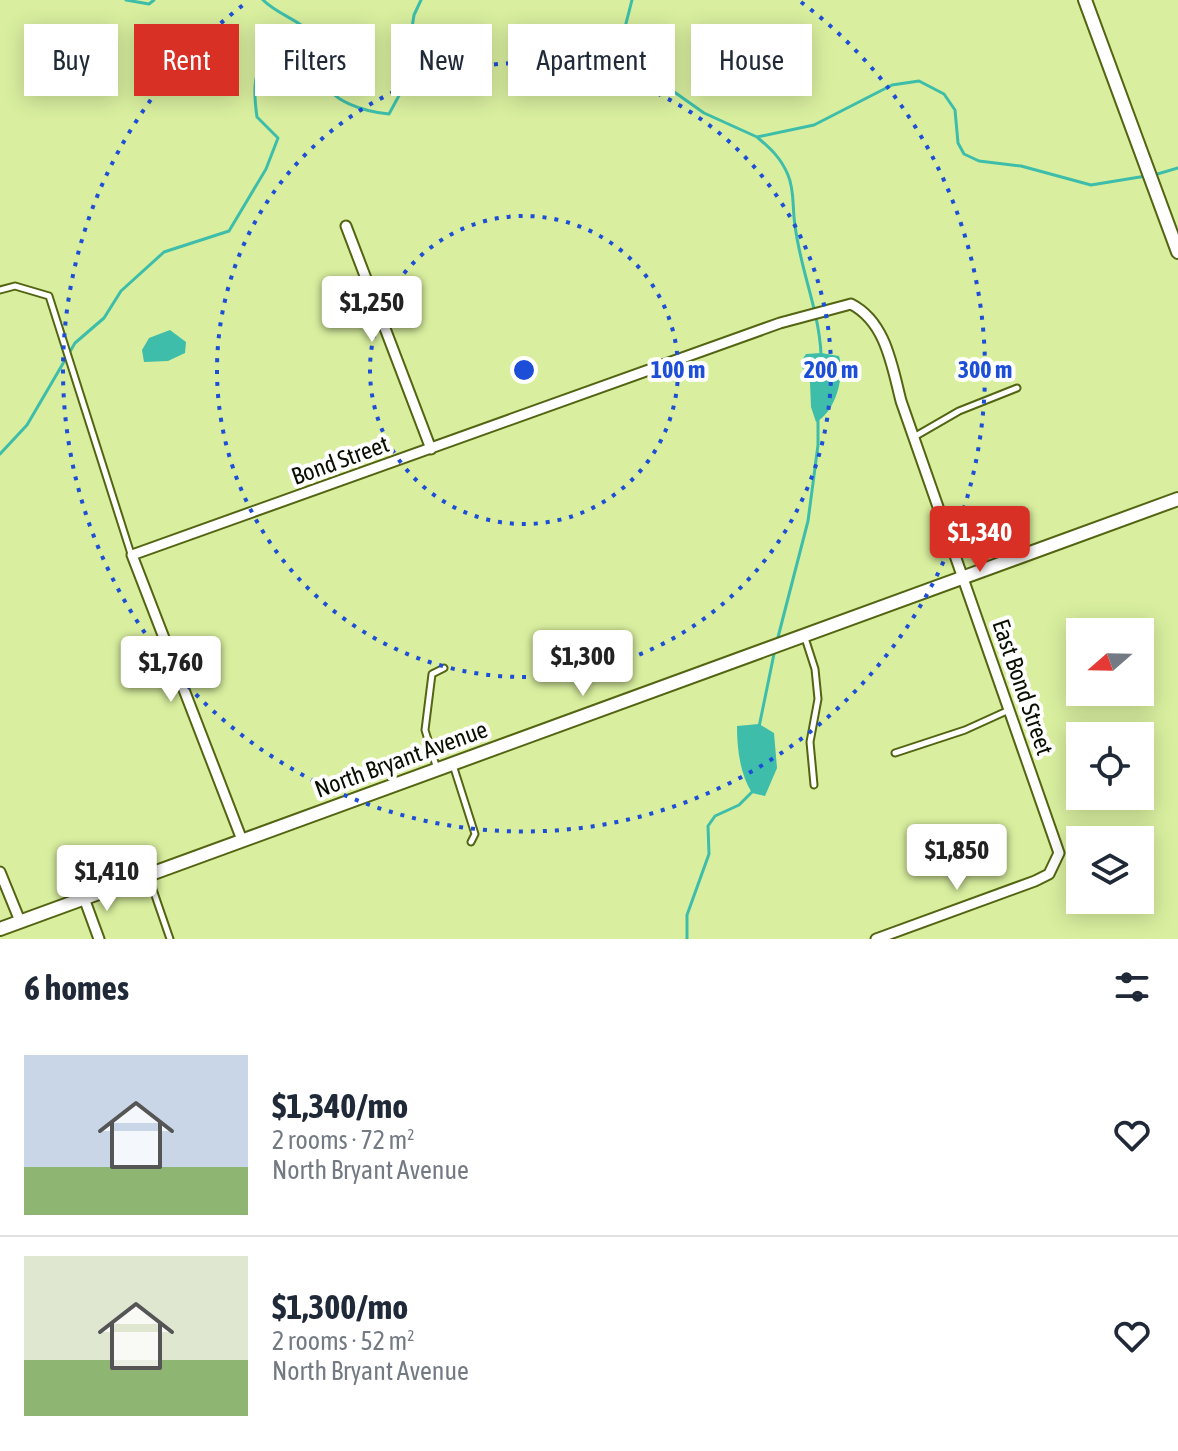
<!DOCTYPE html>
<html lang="en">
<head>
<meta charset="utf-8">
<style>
	:root { --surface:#fff; --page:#f2f2f3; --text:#1f2937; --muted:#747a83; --line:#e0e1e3; --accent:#d93025 }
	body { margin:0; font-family:"Asap Condensed",sans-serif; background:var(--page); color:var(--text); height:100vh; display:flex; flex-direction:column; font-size:30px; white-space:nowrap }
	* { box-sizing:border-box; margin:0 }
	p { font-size:26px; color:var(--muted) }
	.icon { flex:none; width:44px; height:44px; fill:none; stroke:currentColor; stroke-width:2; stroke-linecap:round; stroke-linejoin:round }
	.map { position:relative; height:939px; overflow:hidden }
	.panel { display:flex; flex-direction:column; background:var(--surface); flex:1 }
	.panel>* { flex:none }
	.hud { position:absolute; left:24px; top:24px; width:1130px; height:72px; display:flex; gap:16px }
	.needle { width:52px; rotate:250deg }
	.buttons { position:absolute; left:1066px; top:618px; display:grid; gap:16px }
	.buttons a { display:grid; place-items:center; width:88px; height:88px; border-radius:0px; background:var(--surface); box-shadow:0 4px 20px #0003; font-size:40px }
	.price { position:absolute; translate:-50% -68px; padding:0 18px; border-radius:8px; background:#fff; color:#222; font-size:26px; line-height:52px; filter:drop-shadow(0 2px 4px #0008) }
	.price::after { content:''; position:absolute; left:50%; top:48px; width:24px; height:18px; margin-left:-12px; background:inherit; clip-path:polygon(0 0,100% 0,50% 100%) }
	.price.current { background:var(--accent); color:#fff }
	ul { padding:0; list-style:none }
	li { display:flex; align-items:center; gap:24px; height:200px; padding:0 24px }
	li+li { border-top:2px solid var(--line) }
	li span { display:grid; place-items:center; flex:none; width:224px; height:160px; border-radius:0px; color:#555 }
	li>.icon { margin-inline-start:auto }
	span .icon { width:96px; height:96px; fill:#fffc; stroke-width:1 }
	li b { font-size:34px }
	h2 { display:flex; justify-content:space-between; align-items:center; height:96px; padding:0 24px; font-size:34px }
	.chip { padding:0 28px; border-radius:0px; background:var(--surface); box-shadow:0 4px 20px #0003; font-size:28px; line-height:72px }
	.chip.current { background:var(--accent); color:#fff }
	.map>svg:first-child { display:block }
	.water { fill:#3dbdaa }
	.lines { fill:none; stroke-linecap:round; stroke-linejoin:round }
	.stream { stroke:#3dbdaa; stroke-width:3 }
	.lane-casing { stroke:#536412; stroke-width:9 }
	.street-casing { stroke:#536412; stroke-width:13 }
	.secondary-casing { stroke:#536412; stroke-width:16 }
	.lane { stroke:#fff; stroke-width:5 }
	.street { stroke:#fff; stroke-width:9 }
	.secondary { stroke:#fff; stroke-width:12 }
	.ring { fill:none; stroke:#1d4ed8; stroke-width:4; stroke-dasharray:4 8 }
	.labels { text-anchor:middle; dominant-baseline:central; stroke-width:8; stroke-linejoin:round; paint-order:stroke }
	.street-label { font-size:24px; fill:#090f00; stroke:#fff }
	.centre { fill:#1d4ed8; stroke:#fff; stroke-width:4 }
	.ring-label { font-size:24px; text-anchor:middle; font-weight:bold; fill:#1d4ed8; stroke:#fff; stroke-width:8; stroke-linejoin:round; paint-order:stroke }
</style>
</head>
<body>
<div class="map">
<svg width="1178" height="939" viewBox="0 0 1178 939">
	<rect width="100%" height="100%" fill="#d9ef9f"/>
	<path class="water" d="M170,330L186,342L185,353L168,361L144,362L142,350L149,338Z
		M821,353L839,356C845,375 836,412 816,422L811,407L810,383L800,363L806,354Z
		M759,724L774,733L777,768L765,796L752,793C740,774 737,749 737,726Z"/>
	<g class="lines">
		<path class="stream" d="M126,0L149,4L154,0
			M263,0C278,15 300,20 313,35C323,46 320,63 323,77C328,102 367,112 389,114L402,90L414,15L421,0
			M632,0L622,39L629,60L704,113L757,137L814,125L892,85L919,81L944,94L955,110L958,143L964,154L979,161L1021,166L1091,185L1146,176
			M757,137C771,149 781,158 788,175C795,191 792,208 795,225C800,269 819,310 821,354
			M1154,175L1178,168
			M0,454L27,425L75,343L104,318L121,291L164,252L229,231L266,169L278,138L257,117C246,42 279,71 306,31
			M777,641L808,521L818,445V418
			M759,727L775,649
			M687,939V915L709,854L708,826L715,816L739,805L753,791"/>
		<g class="lane-casing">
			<path id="lane" d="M0,290L15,286L49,296L131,554
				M914,437L959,411L1017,388
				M805,638L815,669L818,699L810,742L814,785
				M895,753L965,730L1009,710
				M453,765L475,834L471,842
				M437,769L425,730L432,674L444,668
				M148,875L170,939"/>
		</g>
		<g class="street-casing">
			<path id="street" d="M346,226L431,449
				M242,840L132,555L780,323L851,304C886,322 892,366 901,401L1059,853L1049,874L1035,881L876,939
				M0,872L20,921
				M84,898L99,939"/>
		</g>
		<g class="secondary-casing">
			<path id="secondary" d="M1085,0L1178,252
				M0,929L1178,499"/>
		</g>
		<use href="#lane" class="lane"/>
		<use href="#street" class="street"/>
		<use href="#secondary" class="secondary"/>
	</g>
	<g class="ring">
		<circle cx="524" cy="370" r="154"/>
		<circle cx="524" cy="370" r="307"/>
		<path d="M801 2A461 461 0 1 1 247 2"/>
	</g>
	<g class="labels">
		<g class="street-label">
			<text transform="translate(340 460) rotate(-20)">Bond Street</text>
			<text transform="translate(1023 687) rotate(71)">East Bond Street</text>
			<text transform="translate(401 759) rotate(-20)">North Bryant Avenue</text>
		</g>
	</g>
	<circle cx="524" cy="370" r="12" class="centre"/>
	<g class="ring-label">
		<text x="678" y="378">100 m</text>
		<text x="831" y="378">200 m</text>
		<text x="985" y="378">300 m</text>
	</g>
</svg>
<div class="buttons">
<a><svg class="needle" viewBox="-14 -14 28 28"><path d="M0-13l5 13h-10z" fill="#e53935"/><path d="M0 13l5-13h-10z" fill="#747a83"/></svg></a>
<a><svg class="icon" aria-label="locate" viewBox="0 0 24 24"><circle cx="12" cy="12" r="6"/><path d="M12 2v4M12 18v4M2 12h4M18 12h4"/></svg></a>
<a><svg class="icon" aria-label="layers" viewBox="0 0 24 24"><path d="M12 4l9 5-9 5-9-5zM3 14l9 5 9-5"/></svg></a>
</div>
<b class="price" style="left:372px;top:344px">$1,250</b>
<b class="price current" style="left:980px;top:574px">$1,340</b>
<b class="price" style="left:583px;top:698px">$1,300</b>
<b class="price" style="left:171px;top:704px">$1,760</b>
<b class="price" style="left:957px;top:892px">$1,850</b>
<b class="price" style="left:107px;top:913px">$1,410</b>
<div class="hud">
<a class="chip">Buy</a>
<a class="chip current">Rent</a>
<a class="chip">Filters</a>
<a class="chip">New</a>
<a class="chip">Apartment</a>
<a class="chip">House</a>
</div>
</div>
<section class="panel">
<h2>6 homes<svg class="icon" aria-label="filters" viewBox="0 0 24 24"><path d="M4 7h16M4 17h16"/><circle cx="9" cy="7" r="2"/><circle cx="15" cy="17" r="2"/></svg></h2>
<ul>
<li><span style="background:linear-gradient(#c9d6e8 70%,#8fb573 0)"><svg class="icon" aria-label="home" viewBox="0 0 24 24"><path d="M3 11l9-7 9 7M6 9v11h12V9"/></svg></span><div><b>$1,340/mo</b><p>2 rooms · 72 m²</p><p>North Bryant Avenue</p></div><svg class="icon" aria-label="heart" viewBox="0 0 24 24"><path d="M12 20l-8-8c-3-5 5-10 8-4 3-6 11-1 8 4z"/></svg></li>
<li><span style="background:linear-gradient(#dfe7d0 65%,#8fb573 0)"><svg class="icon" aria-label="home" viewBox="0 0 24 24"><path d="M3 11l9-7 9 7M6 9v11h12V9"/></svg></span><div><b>$1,300/mo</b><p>2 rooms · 52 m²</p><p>North Bryant Avenue</p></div><svg class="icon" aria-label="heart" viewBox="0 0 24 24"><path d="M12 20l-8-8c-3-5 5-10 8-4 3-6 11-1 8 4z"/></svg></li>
</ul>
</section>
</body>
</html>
